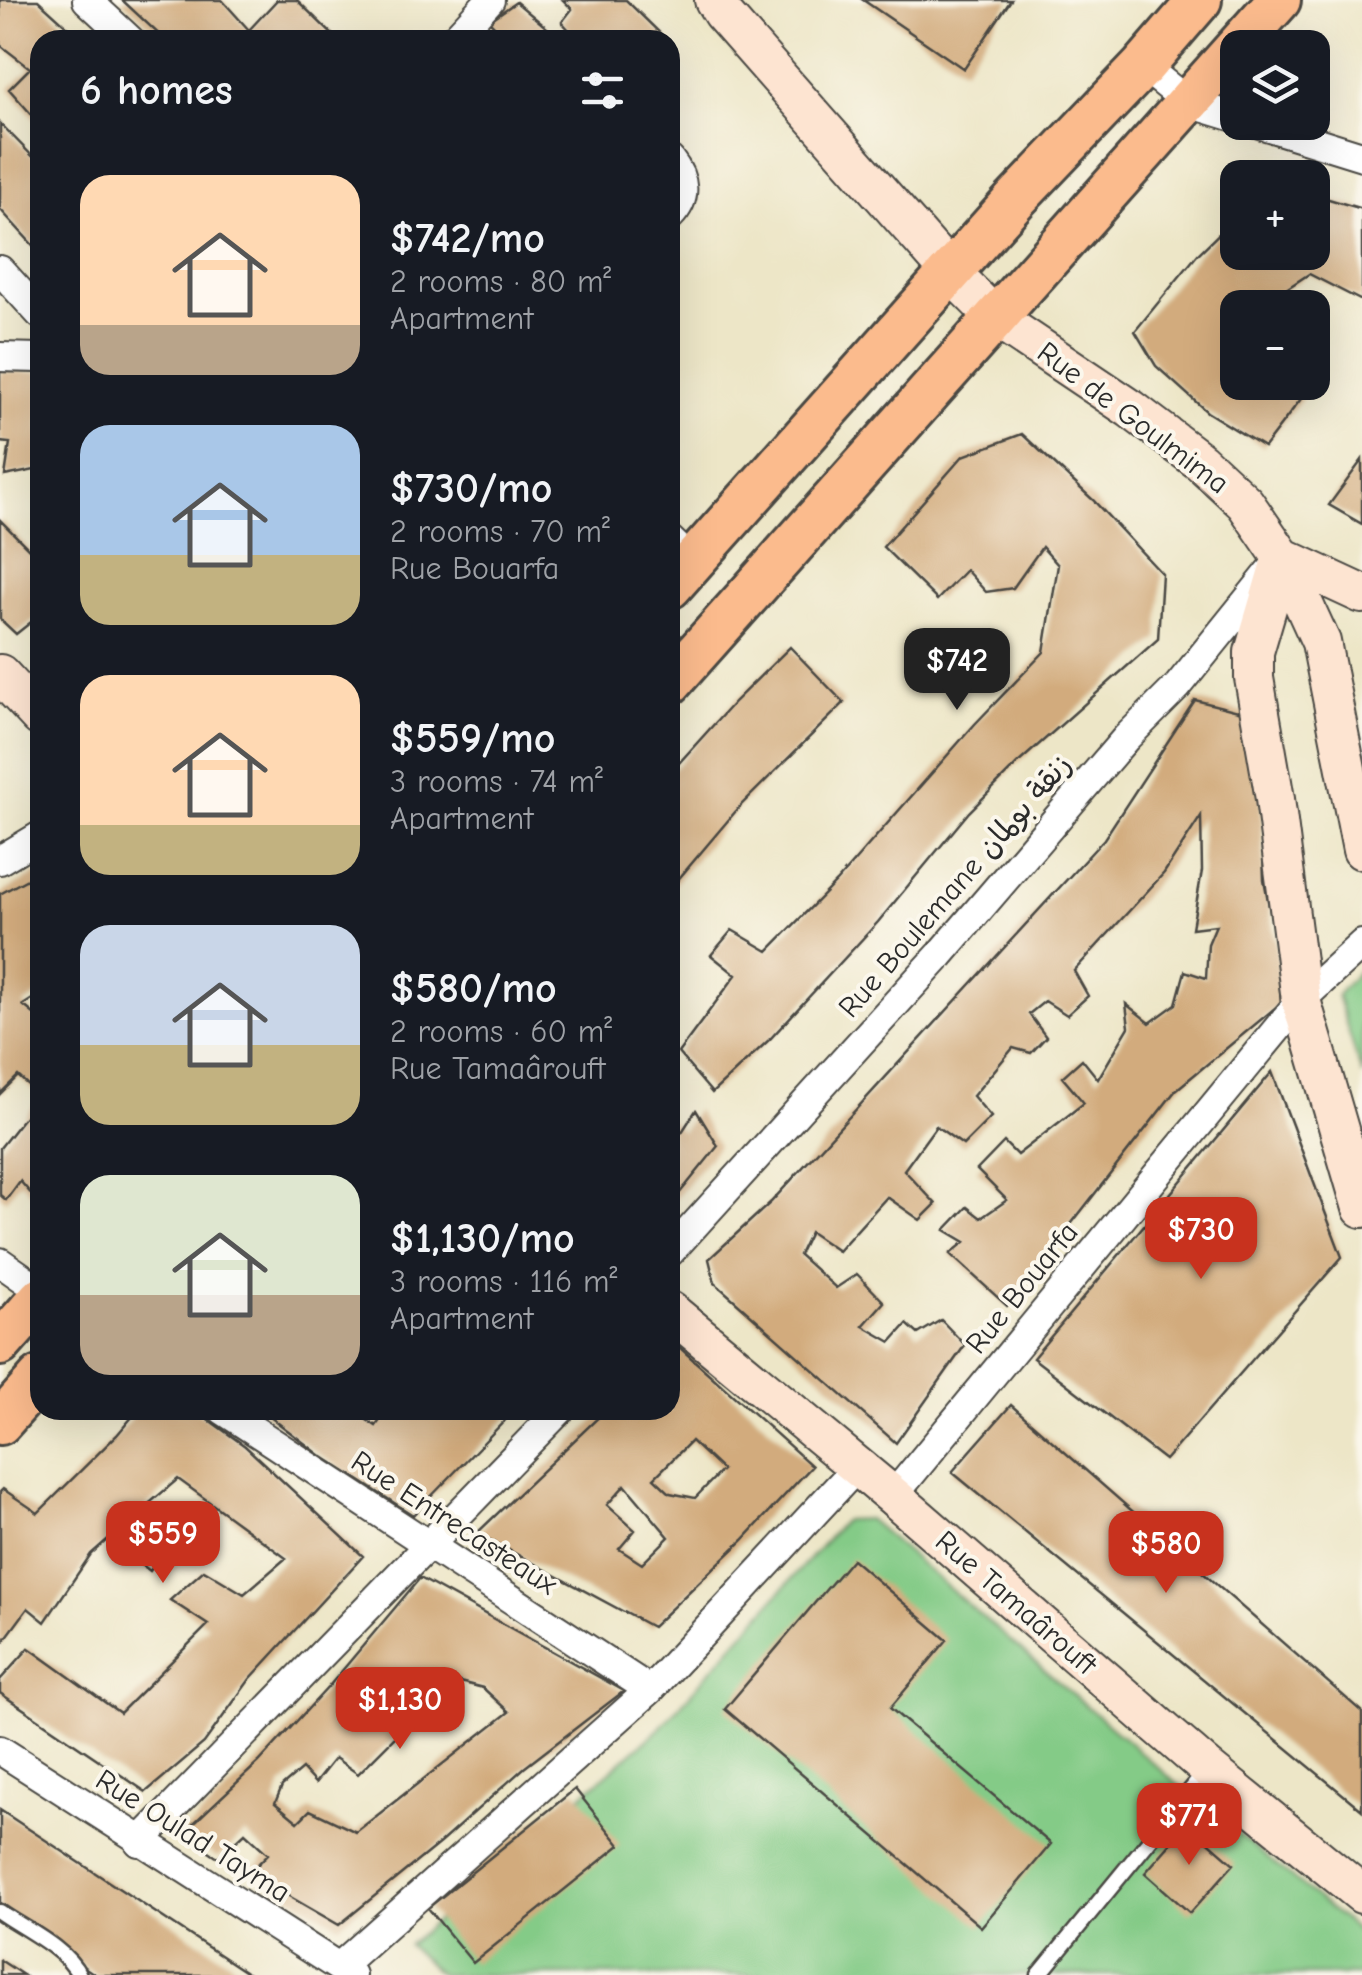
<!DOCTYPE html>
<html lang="en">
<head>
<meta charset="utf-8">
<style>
	:root { --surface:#171b24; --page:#20242c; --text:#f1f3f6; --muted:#9ea1a6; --accent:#c8321e }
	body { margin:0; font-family:"Comic Neue","Playpen Sans Arabic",sans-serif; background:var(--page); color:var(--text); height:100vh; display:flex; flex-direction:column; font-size:38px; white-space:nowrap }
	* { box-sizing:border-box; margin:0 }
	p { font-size:32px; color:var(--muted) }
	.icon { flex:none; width:55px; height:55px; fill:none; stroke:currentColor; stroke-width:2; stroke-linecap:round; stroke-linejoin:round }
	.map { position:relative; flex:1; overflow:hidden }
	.drawer { position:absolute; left:30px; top:30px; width:650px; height:1390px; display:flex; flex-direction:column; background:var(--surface); border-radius:30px; box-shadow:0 10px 40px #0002 }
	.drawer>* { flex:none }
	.controls { position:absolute; left:1220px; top:30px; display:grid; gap:20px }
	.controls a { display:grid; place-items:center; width:110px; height:110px; border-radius:20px; background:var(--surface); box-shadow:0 10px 40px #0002; font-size:50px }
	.price { position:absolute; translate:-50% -85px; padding:0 22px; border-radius:20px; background:var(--accent); color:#fff; font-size:32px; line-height:65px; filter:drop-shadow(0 2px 5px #0008) }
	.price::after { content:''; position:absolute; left:50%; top:60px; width:30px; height:22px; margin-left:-15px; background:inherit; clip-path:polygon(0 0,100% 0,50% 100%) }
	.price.current { background:#222; color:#fff }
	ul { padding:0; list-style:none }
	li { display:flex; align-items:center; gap:30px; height:250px; padding:0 50px }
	li span { display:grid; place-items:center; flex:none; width:280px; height:200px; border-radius:30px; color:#555 }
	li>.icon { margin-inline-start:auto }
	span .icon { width:120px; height:120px; fill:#fffc; stroke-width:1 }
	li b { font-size:42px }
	h2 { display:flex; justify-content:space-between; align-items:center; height:120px; padding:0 50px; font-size:42px }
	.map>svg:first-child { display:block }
	.green { fill:#84cb87; stroke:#587b59; stroke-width:2.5 }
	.building { fill:#d2ab7d; fill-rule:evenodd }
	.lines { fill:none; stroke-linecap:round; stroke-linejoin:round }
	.lane-casing { stroke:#484742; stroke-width:19 }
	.street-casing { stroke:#484742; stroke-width:32 }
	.secondary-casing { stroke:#484742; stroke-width:42 }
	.primary-casing { stroke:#484742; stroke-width:48 }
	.lane { stroke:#fff; stroke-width:14 }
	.street { stroke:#fff; stroke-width:28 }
	.secondary { stroke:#fde4d1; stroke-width:38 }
	.primary { stroke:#fbbb8d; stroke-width:42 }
	.labels { text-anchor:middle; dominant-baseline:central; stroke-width:8; stroke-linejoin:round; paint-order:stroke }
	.street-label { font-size:30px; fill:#2b2b2b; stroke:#fbf7ec }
</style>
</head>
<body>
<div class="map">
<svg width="1362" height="1975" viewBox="0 0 1362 1975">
	<rect width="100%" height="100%" fill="#fbf7ec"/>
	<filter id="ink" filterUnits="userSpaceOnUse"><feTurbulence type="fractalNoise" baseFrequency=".01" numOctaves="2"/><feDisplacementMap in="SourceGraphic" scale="20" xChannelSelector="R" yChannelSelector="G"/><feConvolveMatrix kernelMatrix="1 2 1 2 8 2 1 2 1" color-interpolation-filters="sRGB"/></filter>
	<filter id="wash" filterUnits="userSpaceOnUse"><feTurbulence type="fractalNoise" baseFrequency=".0048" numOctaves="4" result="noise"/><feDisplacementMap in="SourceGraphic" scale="40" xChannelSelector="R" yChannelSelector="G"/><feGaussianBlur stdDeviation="2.25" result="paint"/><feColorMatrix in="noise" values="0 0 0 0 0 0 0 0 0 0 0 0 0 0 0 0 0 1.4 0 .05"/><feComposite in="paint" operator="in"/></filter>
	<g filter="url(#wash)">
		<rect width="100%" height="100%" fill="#ede6c7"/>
		<path class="green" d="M1362,967V1075L1337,995Z
			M868,1519L1189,1794L1362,1935V1975H441L408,1945L658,1730L844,1520Z"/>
		<g id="blocks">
			<path class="building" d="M0,0H38L82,40H40V124L9,89L30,68L0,45Z
				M122,0H222L249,30L277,0H297L338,40H165Z
				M563,0H626L667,40H578L562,22L572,9Z
				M863,0H1011L964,69Z
				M516,2L553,33L545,40H508L489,21Z
				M0,123L40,164V253L0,209Z
				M1312,194L1362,209V301L1309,274L1257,308H1238V382H1298L1307,391L1264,447L1207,412L1156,366L1135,331L1198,254L1238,215V252H1312Z
				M0,372H40V469L5,476L10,443L0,442Z
				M1022,434L1093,500L1162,574L1158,639L1018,763L969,812L878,922L770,1039L712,1093L678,1053L736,975L711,955L732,930L768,951L836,882L975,724L1044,652L1058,565L1042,547L1013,588L986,592L966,570L937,600L883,547L963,456Z
				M1362,460V524L1329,505Z
				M0,520L40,560V615L16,634L0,619Z
				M790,647L844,703L741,805L670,889V773L735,701Z
				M1195,700L1258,716L1264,879L1277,950L1281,1003L1176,1090L1007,1306L950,1254L965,1242L945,1230L967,1207L981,1218L1007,1200L977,1170L1004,1142L1017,1155L1084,1103L1062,1077L1082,1059L1098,1079L1129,1027L1126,1004L1150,1023L1176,1004L1185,971L1206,978L1208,944L1216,925L1192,928L1202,871L1201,816L1164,873L1074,971L1088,996L1067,1015L1045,1001L1029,1014L1046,1037L1031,1053L1013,1048L973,1096L991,1117L963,1145L936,1126L904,1170L936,1204L920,1220L887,1197L838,1251L810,1232L799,1255L836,1288L857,1274L884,1302L863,1326L891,1342L907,1324L918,1334L941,1320L965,1345L896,1443L715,1283L709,1259L771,1202L1104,839Z
				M40,872V994L23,1005L40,1019V1096L18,1076L0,1094V894Z
				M1272,1072L1342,1257L1165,1460L1033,1358Z
				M40,1097V1204L20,1181L6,1200L0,1195V1148Z
				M696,1110L718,1146L670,1205V1120L682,1132Z
				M670,1339L812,1466L743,1540L652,1627L477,1533L606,1410H670ZM691,1441L722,1470L695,1498L670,1493L654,1478ZM625,1485L669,1537L642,1564L619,1549L635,1530L607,1505Z
				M1011,1405L1362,1712V1810L952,1472Z
				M138,1410H195L245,1446L363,1556L250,1679L204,1743L146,1792L0,1693V1680L29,1648L120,1713L208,1625L170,1600L204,1570L244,1594L286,1558L178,1479L139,1512L173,1539L150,1571L108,1539L91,1554L45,1622L28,1608L0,1646V1492L3,1489L38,1513L117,1435Z
				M261,1410H352L376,1426L387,1410H515L413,1515L320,1455Z
				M852,1559L947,1640L890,1708L1051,1844L981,1927L725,1709Z
				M420,1578L624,1691L524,1768L441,1842L339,1925L249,1873L268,1854L245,1833L218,1858L182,1834L259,1762L330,1685ZM452,1680L483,1688L509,1712L356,1832L310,1810L298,1822L275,1803L282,1786L302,1769L315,1783L335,1758L358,1774Z
				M575,1789L620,1845L473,1963L428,1908Z
				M0,1810L250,1975H96L0,1910Z
				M1188,1824L1234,1864L1190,1913L1145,1873Z
				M0,1960L23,1975H0Z"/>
		</g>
	</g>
	<g filter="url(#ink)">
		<use href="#blocks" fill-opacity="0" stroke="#484742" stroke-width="2.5"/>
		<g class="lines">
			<g class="lane-casing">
				<path id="lane" d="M0,1912C24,1929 66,1948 79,1975
					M1039,1975L1207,1770"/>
			</g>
			<g class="street-casing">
				<path id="street" d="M87,0L130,40
					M453,40L490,0
					M1143,66L1189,103L1238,118
					M1253,122L1362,156
					M670,160C685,179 688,198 670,216
					M0,270L40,314
					M0,357L40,358
					M670,540L693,562
					M0,860L40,836
					M670,1252L940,955L1126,738L1178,686L1274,567
					M0,1262L40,1290
					M223,1410L650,1690
					M893,1496L1301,1000L1362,944
					M0,1750L351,1975
					M139,1842L560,1410
					M339,1967L650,1690L856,1468"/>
			</g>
			<g class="secondary-casing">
				<path id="secondary" d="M714,0L722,13L951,273L997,319L1131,409L1201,462L1245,503L1282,557L1321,642L1362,850
					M1282,557L1254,652V678L1275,799L1301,1000L1362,1208
					M1282,557L1362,594
					M0,674L40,717
					M670,1311L893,1496L1208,1769L1362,1894"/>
			</g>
			<g class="primary-casing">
				<path id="primary" d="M670,587L1014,201L1143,66L1200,0
					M670,683L1279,0
					M0,1344L40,1299
					M0,1423L40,1378"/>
			</g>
			<use href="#lane" class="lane"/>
			<use href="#street" class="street"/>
			<use href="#secondary" class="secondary"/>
			<use href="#primary" class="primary"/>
		</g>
	</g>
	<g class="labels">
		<g class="street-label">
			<text transform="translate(1133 418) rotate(37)">Rue de Goulmima</text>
			<text transform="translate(955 886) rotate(-49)">Rue Boulemane زنقة بولمان</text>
			<text transform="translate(1022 1288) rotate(-51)">Rue Bouarfa</text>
			<text transform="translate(454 1523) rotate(33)">Rue Entrecasteaux</text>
			<text transform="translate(1016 1603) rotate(41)">Rue Tamaârouft</text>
			<text transform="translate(193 1836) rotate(32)">Rue Oulad Tayma</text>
		</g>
	</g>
</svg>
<div class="controls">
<a><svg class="icon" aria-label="layers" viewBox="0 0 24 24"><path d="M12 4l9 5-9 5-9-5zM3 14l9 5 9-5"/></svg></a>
<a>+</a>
<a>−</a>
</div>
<b class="price current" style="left:957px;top:713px">$742</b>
<b class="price" style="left:1201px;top:1282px">$730</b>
<b class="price" style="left:163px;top:1586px">$559</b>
<b class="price" style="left:1166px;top:1596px">$580</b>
<b class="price" style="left:400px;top:1752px">$1,130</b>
<b class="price" style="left:1189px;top:1868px">$771</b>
<section class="drawer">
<h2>6 homes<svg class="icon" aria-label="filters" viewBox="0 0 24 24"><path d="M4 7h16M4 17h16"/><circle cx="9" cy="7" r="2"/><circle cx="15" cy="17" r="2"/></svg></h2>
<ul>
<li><span style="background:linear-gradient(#ffd9b3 75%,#b9a48a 0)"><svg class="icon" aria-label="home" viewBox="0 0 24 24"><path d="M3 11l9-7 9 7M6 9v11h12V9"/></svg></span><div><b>$742/mo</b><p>2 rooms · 80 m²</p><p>Apartment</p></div></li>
<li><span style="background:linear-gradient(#a9c7e8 65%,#c2b280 0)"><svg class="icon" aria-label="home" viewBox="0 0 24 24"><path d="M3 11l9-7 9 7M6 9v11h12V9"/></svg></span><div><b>$730/mo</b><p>2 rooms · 70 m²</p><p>Rue Bouarfa</p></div></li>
<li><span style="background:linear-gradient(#ffd9b3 75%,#c2b280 0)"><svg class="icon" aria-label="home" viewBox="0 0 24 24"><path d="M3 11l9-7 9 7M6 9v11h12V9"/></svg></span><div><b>$559/mo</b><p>3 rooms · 74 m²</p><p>Apartment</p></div></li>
<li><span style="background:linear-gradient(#c9d6e8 60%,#c2b280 0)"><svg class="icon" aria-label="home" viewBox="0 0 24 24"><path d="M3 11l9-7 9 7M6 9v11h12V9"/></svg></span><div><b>$580/mo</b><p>2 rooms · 60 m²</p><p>Rue Tamaârouft</p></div></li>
<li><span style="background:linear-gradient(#dfe7d0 60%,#b9a48a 0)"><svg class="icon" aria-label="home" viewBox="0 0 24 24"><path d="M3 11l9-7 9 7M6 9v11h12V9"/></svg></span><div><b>$1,130/mo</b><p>3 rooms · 116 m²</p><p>Apartment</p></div></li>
</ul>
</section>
</div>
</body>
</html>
